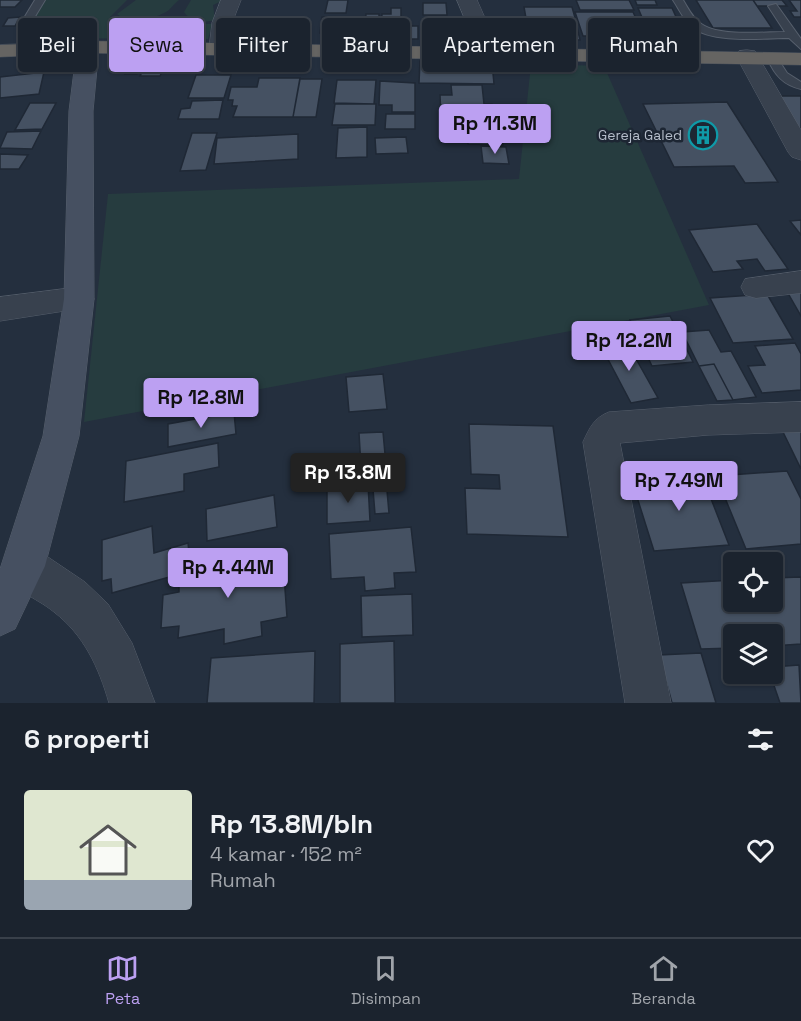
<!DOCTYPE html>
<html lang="id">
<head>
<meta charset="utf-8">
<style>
	:root { --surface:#1b232e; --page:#282f3a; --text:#f1f3f6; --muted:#a0a4aa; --line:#39404a; --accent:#bca0f2 }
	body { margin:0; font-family:"Space Grotesk",sans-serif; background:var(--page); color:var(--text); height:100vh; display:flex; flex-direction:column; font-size:22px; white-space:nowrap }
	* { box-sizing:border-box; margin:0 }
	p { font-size:20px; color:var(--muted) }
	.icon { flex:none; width:33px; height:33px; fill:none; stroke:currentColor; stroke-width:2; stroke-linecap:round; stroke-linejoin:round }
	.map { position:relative; height:703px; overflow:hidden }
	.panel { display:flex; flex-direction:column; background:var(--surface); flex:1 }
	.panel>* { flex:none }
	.top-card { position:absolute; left:18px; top:18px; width:765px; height:54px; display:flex; gap:12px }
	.tools { position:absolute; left:723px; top:552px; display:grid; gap:12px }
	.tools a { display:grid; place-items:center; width:60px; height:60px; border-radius:6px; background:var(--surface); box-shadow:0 2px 4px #0004,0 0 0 2px var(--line); font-size:30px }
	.price { position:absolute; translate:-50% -51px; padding:0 14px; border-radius:6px; background:var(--accent); color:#111; font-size:20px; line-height:39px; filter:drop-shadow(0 2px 3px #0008) }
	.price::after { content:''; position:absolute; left:50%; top:36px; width:18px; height:14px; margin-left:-9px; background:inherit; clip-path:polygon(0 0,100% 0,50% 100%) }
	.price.current { background:#222; color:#fff }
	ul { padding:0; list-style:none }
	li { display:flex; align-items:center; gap:18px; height:150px; padding:0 24px }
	li span { display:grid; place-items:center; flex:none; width:168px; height:120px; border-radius:6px; color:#555 }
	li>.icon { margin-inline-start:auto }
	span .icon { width:72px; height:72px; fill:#fffc; stroke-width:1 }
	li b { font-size:26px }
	h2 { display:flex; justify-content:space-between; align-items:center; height:72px; padding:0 24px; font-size:26px }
	.pill { padding:0 21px; border-radius:6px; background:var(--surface); box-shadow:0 2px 4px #0004,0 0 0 2px var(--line); font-size:21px; line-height:54px }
	.pill.current { background:var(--accent); color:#111 }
	.menu { display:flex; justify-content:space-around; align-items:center; height:84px; border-top:2px solid var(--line); background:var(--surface); font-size:16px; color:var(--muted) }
	.menu a { display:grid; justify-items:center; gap:3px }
	.menu .current { color:var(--accent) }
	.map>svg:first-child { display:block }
	.green { fill:#263c3f }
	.building { fill:#455162; stroke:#1f2835; stroke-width:1.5 }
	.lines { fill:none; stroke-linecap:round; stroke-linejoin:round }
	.service-casing { stroke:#565f6c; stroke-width:2 }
	.minor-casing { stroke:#565f6c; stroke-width:1 }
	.secondary-casing { stroke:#565f6c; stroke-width:1 }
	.trunk-casing { stroke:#434c59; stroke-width:1 }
	.service { fill:#38414e; fill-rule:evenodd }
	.minor { fill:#38414e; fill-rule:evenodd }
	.secondary { fill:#465061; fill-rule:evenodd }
	.trunk { fill:#656462; fill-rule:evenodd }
	.labels { text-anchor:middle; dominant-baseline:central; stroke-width:5; stroke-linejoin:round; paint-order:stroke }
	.far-poi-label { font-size:14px; fill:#b4bcc9; stroke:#1d2633; text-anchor:end }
</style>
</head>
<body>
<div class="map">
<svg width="801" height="703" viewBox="0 0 801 703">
	<rect width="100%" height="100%" fill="#242f3e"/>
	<path class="green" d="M42,0H127L110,17L117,21L212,24L208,39L23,38Z
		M136,0H179C175,3 172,7 169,10C157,19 129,24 117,14Z
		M191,0H224L213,5L215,20C204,23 191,22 184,12Z
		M531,64L604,66L709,305L84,422L108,194L519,179Z"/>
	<path class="building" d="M0,0H22L15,7H0Z
		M328,0H348L346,13H325Z
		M576,0H629L634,10H580Z
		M635,0H655L657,5H637Z
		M696,0H753L772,28H713Z
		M753,0H782L787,6H757Z
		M789,0H801V17H794L790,11H797Z
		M423,3H446L447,15H423Z
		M524,7H572L577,25L527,24Z
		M391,8H401V31H381L382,14H391Z
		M638,8H672L682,30L647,29Z
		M575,12H633L644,36H583Z
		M366,14H379V29L365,30Z
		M20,17L15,26H3L8,18Z
		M322,17H353L352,33H320Z
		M425,25H441V30H454L455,38H438V33H426Z
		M404,26H418V39H403Z
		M528,26L577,27L580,40L530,38Z
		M420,61L492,63L494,84L419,83Z
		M146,65L165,66L160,76H140Z
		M130,66H142L137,74H125Z
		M44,72L39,94L0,98V77Z
		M196,75H231L224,98H188Z
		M259,78H300L293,117H233L237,106H232L233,100H228L231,87H257Z
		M300,79H322L316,117H293Z
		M337,80H376L374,104L334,103Z
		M380,81L415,83V112H392V105H379Z
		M451,85H482L484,104H492L495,120L441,117L440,95H452Z
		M772,96H801V141Z
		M223,100L219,119H178L181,109L190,108L192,101Z
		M727,102L778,182L745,183L734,166L674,167L643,104Z
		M30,103H56L42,129L15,130Z
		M335,104H376L375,125H332Z
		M386,114H415V129H385Z
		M466,122H500L503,145L468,144Z
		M367,127V157L336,158L338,128Z
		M41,131L32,149L0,148L7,132Z
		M192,133H217L206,170L180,171Z
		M298,134V159L214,164L217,138Z
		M406,137L408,153L376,154L375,138Z
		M481,146L506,147L509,164L483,163Z
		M0,154L28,155L19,169H0Z
		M801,220V235L790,221Z
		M757,224L788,269L765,271L757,259L737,261L743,269L713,272L689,230Z
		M801,287V316L785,288Z
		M767,294L793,339L733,343L710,298Z
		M670,316L693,362L652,366L630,320Z
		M709,330L721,352L731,351L756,397L733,400L714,364L699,366L682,332Z
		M626,341L658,398L631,403L601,346Z
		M795,343L801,354V390L762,393L748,366L765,365L755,346Z
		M714,364L733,400L717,401L699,366Z
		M383,374L387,409L349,412L346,377Z
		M234,412L236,434L168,447V424Z
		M469,424L553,426L568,537L467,534L465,488L500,489L499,475L471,474Z
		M801,429V469L782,430Z
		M383,432L386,465L361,467L359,433Z
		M218,443L219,467L184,474V491L124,502L126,461Z
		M385,468L389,513L375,514L372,477L364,478L363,470Z
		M787,471L801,499V544L746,549L716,476Z
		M701,473L729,545L654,551L631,478Z
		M368,483L370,521L327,524V486Z
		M274,495L277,527L207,541L206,509Z
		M152,526L154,553L188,543L191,571L112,593L111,579L102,581V540Z
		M411,527L416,572L394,573L395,588L365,591L364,577L331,579L329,534Z
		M258,554V566L283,561L287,617L261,622L262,636L224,644V629L178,638L179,626L161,628L163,595L179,592V580L199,576V564Z
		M801,577V644L772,646V634H734V648L701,649L681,583L734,580V602H772V578Z
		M412,594L413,635L362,637L361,596Z
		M394,641L395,703H340V644Z
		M315,651L314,703H207L211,658Z
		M701,653L716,703H672L659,655Z
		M799,665L801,703H780L770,674H772V667Z"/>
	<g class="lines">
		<g class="service-casing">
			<path id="service" d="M35,0H45L28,28L27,50L18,52V28Z
				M673,0H683C688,8 692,17 700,23C717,37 763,32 785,32L768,6L776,4L801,39V49L789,38C764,38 712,44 692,27C684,20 679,9 673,0Z
				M768,56H776L787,73L801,82V89C783,85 775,75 767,58Z"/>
		</g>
		<g class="minor-casing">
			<path id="minor" d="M221,0H241L232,23L231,49L227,53H213L209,49L212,23Z
				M457,0H477L500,52L497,57H481Z
				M747,50L755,51L758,56L801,130V160L792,157L788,152L736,56L739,51Z
				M801,271V293L756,298L745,295L741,287L745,279Z
				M79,287L90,291L94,299L90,307L0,321V297Z
				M801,402V432L708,435L620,443L671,703H625L583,442C590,427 594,418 609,412L708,405Z
				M24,545L39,551L85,582L108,604L132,643L155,703H109C99,668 84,635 54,612C33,595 15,594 3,566L9,551Z"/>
		</g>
		<g class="secondary-casing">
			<path id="secondary" d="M88,41L95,43L99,47L93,111L94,299L79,436L45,566L15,629L0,636V569L43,436L64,299L69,111L77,47L81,43Z"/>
		</g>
		<g class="trunk-casing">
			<path id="trunk" d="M88,41L801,53V65L88,53L0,57V45Z"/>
		</g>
		<use href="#service" class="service"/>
		<use href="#minor" class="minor"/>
		<use href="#secondary" class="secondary"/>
		<use href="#trunk" class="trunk"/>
	</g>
	<defs>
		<g id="building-ring" transform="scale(1.5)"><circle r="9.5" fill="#1d2633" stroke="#0f9aa8" stroke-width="1.5"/><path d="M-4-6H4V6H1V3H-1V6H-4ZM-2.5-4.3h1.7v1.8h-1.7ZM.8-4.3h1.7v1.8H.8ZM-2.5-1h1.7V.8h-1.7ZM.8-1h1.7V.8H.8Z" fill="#0f9aa8"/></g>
	</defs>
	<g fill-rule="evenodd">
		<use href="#building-ring" x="703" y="135"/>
	</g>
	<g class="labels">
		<g class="far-poi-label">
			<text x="682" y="135">Gereja Galed</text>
		</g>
	</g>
</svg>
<div class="tools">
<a><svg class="icon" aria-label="locate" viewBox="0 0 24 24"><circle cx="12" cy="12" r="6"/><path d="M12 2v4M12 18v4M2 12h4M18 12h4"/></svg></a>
<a><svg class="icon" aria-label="layers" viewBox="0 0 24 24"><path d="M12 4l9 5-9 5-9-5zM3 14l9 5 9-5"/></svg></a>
</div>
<b class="price" style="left:495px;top:155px">Rp 11.3M</b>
<b class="price" style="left:629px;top:372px">Rp 12.2M</b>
<b class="price" style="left:201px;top:429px">Rp 12.8M</b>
<b class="price current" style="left:348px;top:504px">Rp 13.8M</b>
<b class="price" style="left:679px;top:512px">Rp 7.49M</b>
<b class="price" style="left:228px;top:599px">Rp 4.44M</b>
<div class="top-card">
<a class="pill">Beli</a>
<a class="pill current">Sewa</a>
<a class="pill">Filter</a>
<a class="pill">Baru</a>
<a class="pill">Apartemen</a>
<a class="pill">Rumah</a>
</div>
</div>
<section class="panel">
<h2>6 properti<svg class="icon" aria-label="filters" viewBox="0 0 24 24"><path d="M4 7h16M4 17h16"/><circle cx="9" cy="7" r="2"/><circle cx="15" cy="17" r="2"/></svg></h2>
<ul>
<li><span style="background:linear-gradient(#dfe7d0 75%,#9aa5b1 0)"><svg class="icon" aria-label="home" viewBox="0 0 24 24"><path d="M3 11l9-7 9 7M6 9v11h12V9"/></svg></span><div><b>Rp 13.8M/bln</b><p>4 kamar · 152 m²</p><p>Rumah</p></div><svg class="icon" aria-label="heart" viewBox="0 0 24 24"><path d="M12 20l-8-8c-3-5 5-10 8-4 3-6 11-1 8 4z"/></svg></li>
</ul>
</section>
<nav class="menu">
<a class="current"><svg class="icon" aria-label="map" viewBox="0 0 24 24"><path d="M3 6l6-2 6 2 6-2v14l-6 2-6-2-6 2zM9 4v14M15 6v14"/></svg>Peta</a>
<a><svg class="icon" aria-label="saved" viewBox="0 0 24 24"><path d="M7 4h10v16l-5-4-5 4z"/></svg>Disimpan</a>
<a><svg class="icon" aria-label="home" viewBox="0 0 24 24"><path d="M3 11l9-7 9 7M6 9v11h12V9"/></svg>Beranda</a>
</nav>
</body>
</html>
